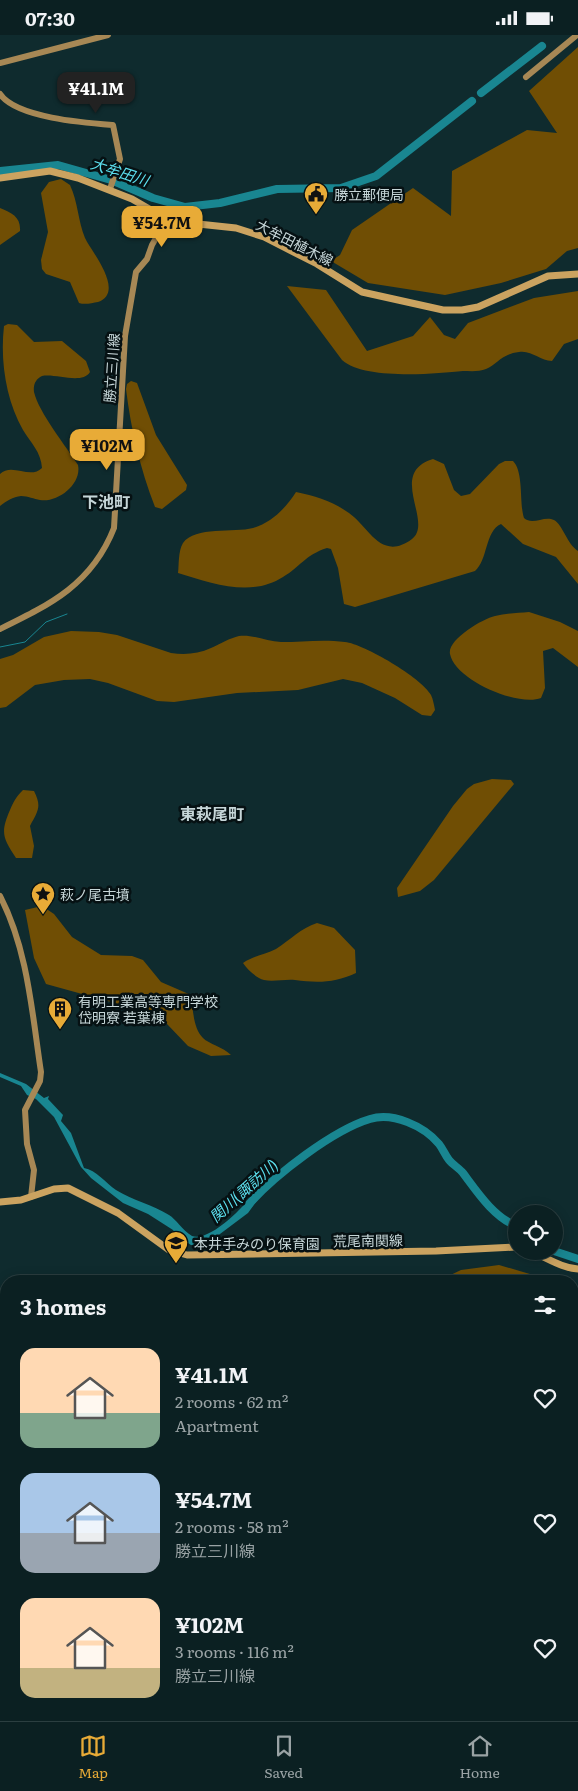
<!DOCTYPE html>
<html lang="en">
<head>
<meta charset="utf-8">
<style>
	:root { --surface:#0b2022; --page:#14282a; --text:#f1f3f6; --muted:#9aa3a5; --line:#2b3e40; --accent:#e8ab37 }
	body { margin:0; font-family:Literata,"Noto Sans JP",serif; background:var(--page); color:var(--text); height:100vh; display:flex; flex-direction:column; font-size:19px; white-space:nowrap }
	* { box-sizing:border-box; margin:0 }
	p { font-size:16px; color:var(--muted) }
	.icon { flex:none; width:28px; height:28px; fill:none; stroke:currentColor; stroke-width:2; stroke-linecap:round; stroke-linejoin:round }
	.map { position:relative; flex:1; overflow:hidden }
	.details { position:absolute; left:0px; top:1240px; width:579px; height:446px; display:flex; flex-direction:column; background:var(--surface); border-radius:20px 20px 0 0; box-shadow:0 2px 12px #0003,0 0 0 1px var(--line) }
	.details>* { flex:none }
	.fabs { position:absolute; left:508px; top:1170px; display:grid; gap:10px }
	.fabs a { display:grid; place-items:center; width:55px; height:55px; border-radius:50%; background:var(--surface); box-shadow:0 2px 12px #0003,0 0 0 1px var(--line); font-size:25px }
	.price { position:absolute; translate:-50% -42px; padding:0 11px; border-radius:10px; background:var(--accent); color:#111; font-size:16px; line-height:32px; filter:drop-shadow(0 1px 2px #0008) }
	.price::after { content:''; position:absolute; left:50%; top:30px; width:15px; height:11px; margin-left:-8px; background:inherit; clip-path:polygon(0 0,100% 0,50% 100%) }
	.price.on { background:#222; color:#fff }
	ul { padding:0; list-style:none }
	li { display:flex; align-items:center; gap:15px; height:125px; padding:0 20px }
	li span { display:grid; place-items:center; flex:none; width:140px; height:100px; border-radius:15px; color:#555 }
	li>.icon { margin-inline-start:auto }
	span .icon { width:60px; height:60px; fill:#fffc; stroke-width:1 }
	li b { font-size:21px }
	h2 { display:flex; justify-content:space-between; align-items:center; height:60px; padding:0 20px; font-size:21px }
	.status { display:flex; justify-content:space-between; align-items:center; height:35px; padding:0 25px; background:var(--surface); direction:ltr }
	.status svg { height:14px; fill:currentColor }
	.dock { display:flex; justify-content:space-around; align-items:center; height:70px; border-top:1px solid var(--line); background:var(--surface); font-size:14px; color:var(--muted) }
	.dock a { display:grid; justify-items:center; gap:2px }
	.dock .on { color:var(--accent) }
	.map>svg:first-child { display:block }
	.forest { fill:#704e04 }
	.water { fill:#198691 }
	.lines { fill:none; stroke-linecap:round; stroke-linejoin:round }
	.stream { stroke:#198691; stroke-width:1 }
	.river { stroke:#198691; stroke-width:8 }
	.secondary { stroke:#a78855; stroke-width:6 }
	.primary { stroke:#cba360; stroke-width:7 }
	.labels { text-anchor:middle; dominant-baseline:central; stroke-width:5; stroke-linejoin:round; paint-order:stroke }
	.poi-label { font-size:14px; fill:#c6d6d8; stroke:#061113; text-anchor:start }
	.street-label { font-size:14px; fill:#c6d6d8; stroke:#061113 }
	.water-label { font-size:15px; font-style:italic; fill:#5cdfee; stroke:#061113 }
	.quarter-label { font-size:16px; font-weight:bold; fill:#c6d6d8; stroke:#061113 }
</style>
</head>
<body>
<div class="status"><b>07:30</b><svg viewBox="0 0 49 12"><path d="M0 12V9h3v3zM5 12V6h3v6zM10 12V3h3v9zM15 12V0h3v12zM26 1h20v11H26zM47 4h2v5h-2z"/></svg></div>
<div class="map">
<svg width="578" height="1686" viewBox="0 0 578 1686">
	<rect width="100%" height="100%" fill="#0f2b2e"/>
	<path class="forest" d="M578,12V213L567,216L546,234L501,248L445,260L368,248L331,226L340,220L352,195L413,153L451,181L452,136L527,95L557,98L529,56Z
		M61,144L70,150C78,167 78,186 85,203C91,216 126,257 98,267C92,268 85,270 79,268L70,247L46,239L42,234L41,225L48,197L41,158L49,147Z
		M0,173C12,178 21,182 20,196L0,210Z
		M287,251L326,255L367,316L413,301L430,282L444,300L455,304L468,288L534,263L578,256V304L564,309L552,326C540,326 532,315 519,317C501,319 497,330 486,334C479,337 470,336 463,336C434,339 364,345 342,325Z
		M8,289L17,290L34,307L62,306L86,326L90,337C82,350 55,338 42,341C36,344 33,349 34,357C39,378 66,411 78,430C82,449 58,468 40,465C34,464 28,461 21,461C13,462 6,466 0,471V439C12,427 30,445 42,433C41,417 31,408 23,395C6,365 0,326 4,291Z
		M131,346L137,348L156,400L187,450L186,455L162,474L155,472C140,433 131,395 126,354L127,349Z
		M433,424L444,429L454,455L461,461L470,459L499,429L505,426H513C524,437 519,468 524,483C533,491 544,480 554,485C563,490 567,509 578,516V549L556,522L523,509L501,489C485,496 488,525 475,536L355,572L344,569L338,533L331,514L327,513C305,520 300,532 283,542C250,563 212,548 178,538C179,530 178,516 183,508C195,491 234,498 253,493C271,488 286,473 296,457C316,461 332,466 349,478C369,492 381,527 412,504C434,487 387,438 433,424Z
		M529,577L560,587L578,596V632L553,613L543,616L545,653L541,663C518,672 455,645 450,619C447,605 482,584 495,581C506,578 518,578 529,577Z
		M71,596L99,597L117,600L171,618C185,620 198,619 211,613C220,609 230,603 239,601C253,599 267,607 281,607C302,607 323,604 345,607C364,609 422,643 431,660C433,664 434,670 435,675L431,681L422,680L395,663L362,648L343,644L298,655L237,658L174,667L157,666L108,648L90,644L64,645L35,650L6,672L0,673V624L13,620L44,602Z
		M492,744L511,745L514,749L434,845L420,856L398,862L397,853L453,771L467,754L474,749Z
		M23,755L34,756C42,772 38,776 30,791L34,811L32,823H16C3,803 0,798 10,775C14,766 16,762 23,755Z
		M42,871L54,879L72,902L101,920L132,921L143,925L161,947L191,960C193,974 193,993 203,1003C209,1009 223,1012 231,1020L211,1021L188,1011L167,989L140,975L46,949L34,923L25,875Z
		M317,888L334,893L355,915L356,938C335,948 317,948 295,945C285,944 273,947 264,945C256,943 247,934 243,928C255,920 265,920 276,914C290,905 301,893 317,888Z
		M499,1230L554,1246H438L461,1235Z
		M573,1251L578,1253V1341L573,1356Z
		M0,1356L6,1358V1395L0,1393Z"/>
	<path class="water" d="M0,1038L26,1049L44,1063L49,1061L48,1064L63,1080L61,1086L71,1098L84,1133C96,1135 106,1148 116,1155C132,1165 153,1170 169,1180C176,1184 182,1195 192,1201C210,1207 242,1173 254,1159L259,1163L248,1178L212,1205L200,1210H191L177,1201L173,1195L148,1179L123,1168L91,1143L81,1132L54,1082L36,1064L27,1060L21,1051L0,1042Z"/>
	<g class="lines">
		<path class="stream" d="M0,612L25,607L46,587L67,579"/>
		<path class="river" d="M481,58L542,11
			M0,136L58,130L111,145L153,163L185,172L220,168L277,154L341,153L376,141L472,66
			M249,1169C275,1140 333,1095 370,1084C393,1077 424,1091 439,1109C443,1114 445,1120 449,1125C453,1130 459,1133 463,1138C478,1158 493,1181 516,1191
			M554,1216L578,1224"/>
		<path class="secondary" d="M0,28L108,0
			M526,42L577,0
			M0,59C16,83 86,88 113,90L120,124L110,154
			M0,594C51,569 92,549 114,493L125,301L136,237L147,224L152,210L156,203L149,188L151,177
			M0,861C28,915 32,978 41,1037L40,1046L25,1075L27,1109L34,1135L31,1162"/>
		<path class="primary" d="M0,143L50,136L78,143L132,164L170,186L236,193L264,202L317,229L362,257L443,275H462L478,272L548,241L578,239
			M0,1167L21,1165L54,1154L68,1153L118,1178L169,1215L187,1220L436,1216L516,1212
			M530,1216C546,1222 561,1233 578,1234"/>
	</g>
	<defs>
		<g id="civic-pin" transform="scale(1.25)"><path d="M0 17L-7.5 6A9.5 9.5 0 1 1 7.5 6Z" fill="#e8ab37" stroke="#061113"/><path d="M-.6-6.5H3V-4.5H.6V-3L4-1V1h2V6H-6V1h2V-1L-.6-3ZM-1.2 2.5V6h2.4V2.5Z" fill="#111"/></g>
		<g id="sight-pin" transform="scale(1.25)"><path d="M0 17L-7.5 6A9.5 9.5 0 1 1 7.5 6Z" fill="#e8ab37" stroke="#061113"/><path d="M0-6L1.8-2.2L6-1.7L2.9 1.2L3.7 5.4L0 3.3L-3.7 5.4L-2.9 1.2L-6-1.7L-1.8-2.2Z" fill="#111"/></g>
		<g id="building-pin" transform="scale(1.25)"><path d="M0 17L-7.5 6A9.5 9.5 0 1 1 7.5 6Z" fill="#e8ab37" stroke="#061113"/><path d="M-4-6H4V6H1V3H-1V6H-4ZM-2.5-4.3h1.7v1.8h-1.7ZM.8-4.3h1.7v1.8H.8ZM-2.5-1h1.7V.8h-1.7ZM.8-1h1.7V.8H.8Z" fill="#111"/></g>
		<g id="school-pin" transform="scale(1.25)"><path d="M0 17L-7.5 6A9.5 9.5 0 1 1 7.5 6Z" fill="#e8ab37" stroke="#061113"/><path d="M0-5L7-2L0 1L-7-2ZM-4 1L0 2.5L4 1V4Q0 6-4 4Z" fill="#111"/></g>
	</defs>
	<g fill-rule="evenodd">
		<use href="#civic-pin" x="316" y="159"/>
		<use href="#sight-pin" x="43" y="859"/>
		<use href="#building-pin" x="60" y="974"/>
		<use href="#school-pin" x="176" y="1208"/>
	</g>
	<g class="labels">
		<g class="poi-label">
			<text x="334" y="159">勝立郵便局</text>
			<text x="60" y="859">萩ノ尾古墳</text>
			<text x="78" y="966">有明工業高等専門学校<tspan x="78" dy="16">岱明寮 若葉棟</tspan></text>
			<text x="194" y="1208">本井手みのり保育園</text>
		</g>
		<g class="street-label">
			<text transform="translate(295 207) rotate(27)">大牟田植木線</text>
			<text transform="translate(111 333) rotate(-86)">勝立三川線</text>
			<text transform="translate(368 1205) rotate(-1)">荒尾南関線</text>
		</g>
		<g class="water-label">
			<text transform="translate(120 136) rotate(18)">大牟田川</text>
			<text transform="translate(243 1155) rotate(-42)">関川(諏訪川)</text>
		</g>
		<g class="quarter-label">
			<text x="106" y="466">下池町</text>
			<text x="212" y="778">東萩尾町</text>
		</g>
	</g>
</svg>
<div class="fabs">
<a><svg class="icon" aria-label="locate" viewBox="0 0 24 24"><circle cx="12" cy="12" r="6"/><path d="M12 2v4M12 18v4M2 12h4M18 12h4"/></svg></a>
</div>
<b class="price on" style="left:96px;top:79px">¥41.1M</b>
<b class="price" style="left:162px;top:213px">¥54.7M</b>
<b class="price" style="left:107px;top:436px">¥102M</b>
<section class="details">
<h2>3 homes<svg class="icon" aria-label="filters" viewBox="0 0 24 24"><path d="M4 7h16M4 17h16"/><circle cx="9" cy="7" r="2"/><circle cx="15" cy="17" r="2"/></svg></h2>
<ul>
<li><span style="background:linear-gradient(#ffd9b3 65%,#7fa58c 0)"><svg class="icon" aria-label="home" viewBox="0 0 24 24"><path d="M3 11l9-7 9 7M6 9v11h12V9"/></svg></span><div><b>¥41.1M</b><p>2 rooms · 62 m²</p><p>Apartment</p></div><svg class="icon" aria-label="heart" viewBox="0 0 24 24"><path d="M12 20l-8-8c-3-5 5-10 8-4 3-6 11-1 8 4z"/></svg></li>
<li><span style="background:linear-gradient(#a9c7e8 60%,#9aa5b1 0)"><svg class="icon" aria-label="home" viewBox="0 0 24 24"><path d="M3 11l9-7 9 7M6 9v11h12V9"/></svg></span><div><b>¥54.7M</b><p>2 rooms · 58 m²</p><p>勝立三川線</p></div><svg class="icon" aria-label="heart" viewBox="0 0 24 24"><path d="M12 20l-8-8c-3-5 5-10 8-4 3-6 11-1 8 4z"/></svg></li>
<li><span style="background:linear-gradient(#ffd9b3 70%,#c2b280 0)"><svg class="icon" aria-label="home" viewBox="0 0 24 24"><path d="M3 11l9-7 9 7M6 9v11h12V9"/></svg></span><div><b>¥102M</b><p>3 rooms · 116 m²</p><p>勝立三川線</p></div><svg class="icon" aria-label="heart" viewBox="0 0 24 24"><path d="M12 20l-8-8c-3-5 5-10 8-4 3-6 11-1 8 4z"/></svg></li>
</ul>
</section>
</div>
<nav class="dock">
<a class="on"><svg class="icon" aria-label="map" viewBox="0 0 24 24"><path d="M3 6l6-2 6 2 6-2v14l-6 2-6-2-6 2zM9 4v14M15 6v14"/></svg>Map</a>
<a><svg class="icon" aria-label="saved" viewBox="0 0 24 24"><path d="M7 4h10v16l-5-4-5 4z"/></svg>Saved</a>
<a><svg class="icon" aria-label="home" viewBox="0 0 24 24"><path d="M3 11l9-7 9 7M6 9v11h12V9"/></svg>Home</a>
</nav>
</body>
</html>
